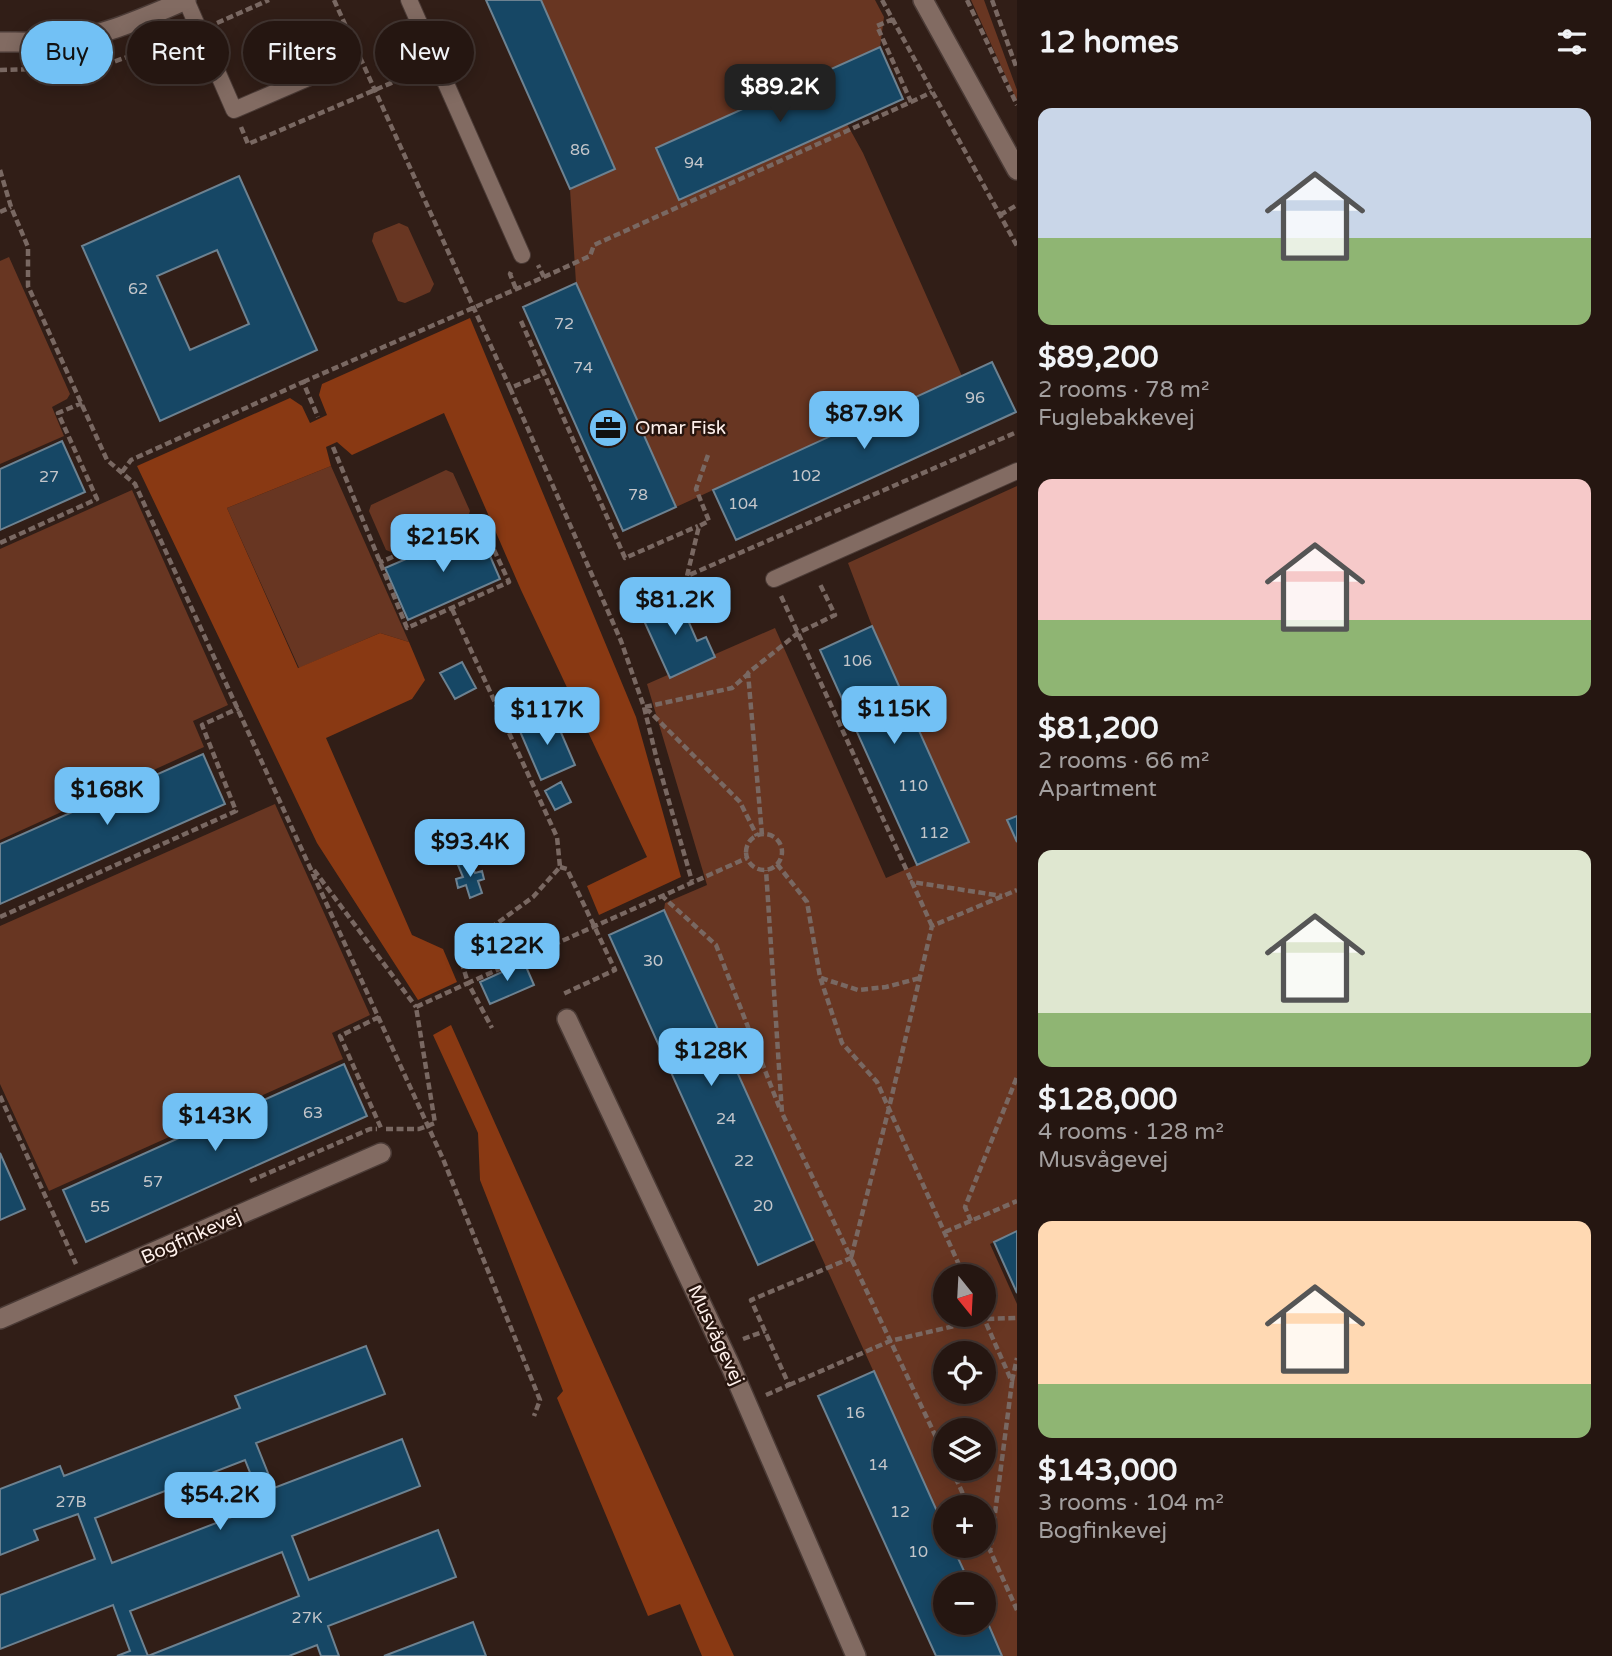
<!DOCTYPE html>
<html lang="en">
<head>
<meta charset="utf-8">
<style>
	:root { --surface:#251611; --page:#31231f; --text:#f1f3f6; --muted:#a39f9f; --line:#423531; --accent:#72c1f5 }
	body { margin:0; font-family:"Varela Round",sans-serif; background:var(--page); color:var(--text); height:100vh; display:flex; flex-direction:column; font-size:26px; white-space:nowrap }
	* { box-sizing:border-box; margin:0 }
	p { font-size:23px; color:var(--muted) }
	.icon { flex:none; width:38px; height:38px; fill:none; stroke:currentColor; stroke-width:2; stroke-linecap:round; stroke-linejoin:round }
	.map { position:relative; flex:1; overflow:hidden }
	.side { display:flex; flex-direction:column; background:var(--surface); width:595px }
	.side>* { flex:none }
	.guide { position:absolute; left:21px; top:21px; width:665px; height:63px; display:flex; gap:14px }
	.needle { width:46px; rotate:162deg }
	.fabs { position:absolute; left:933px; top:1264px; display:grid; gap:14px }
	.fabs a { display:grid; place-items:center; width:63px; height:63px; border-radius:50%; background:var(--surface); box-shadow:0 4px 18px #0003,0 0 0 2px var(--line); font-size:35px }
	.price { position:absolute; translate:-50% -60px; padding:0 16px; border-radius:14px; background:var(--accent); color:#111; font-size:23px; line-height:46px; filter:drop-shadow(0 2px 4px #0008) }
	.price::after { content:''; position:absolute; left:50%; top:42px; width:21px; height:16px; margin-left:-10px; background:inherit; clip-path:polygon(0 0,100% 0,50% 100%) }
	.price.on { background:#222; color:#fff }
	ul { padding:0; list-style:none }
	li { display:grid; align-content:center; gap:14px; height:371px; padding:0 21px }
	li span { display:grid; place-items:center; height:217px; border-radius:14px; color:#555 }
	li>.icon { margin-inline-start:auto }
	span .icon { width:126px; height:126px; fill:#fffc; stroke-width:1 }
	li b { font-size:30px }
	h2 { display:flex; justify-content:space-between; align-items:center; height:84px; padding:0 21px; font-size:30px }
	.tag { padding:0 24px; border-radius:32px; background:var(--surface); box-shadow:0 4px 18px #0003,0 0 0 2px var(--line); font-size:24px; line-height:63px }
	.tag.on { background:var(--accent); color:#111 }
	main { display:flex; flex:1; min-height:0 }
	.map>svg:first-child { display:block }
	.green { fill:#683622; fill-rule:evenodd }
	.forest { fill:#893913 }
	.building { fill:#164765; stroke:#6d8291; stroke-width:2; fill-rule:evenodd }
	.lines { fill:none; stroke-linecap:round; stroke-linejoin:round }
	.service-casing { stroke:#4b3b36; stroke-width:18 }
	.minor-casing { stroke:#4b3b36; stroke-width:22 }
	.path { stroke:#796862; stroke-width:4.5; stroke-dasharray:7 3.5; stroke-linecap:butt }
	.service { stroke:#826b62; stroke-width:16 }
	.minor { stroke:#826b62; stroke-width:19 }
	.labels { text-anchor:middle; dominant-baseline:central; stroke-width:5; stroke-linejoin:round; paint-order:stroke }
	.number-label { font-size:16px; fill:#c4c6ca }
	.poi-label { font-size:19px; fill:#fef0eb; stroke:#27150e; text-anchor:start }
	.street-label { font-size:19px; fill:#fef0eb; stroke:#27150e }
</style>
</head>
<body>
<main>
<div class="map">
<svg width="1017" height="1656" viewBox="0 0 1017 1656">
	<rect width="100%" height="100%" fill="#311e17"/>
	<path class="green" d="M541,0H875L884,17L880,47L656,148L679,199L847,124L863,153L962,376L676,507L576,283L570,189L615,169Z
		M971,0H984L1017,90V101Z
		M399,223L408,227L434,284L430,292L405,303L398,301L372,241L374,233Z
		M9,257L70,394L67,399L52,407L64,436L0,464V261Z
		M331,466L409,642L380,633L299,668L227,508Z
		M446,470L453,473L470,511L468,517L391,552L386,550L369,511L371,505Z
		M1017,486V816L1007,821L1017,842V1231L990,1244L1017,1304V1656H1002L984,1614V1584H970L952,1545H984V1507H945V1529L664,910L665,903L707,885L647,684L775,628L886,878L969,842L872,626L848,563ZM945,1276H984V1314H945ZM945,1353H984V1391H945ZM945,1430H984V1468H945Z
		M132,490L228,705L193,721L204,747L0,840V549Z
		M275,804L370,1015L332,1033L343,1059L49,1191L0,1084V926Z"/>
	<path class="forest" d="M470,318L636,717L681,877L599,915L587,886L647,857L521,590L444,413L352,455L337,442L326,447L331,466L227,508L298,668L380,633L409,642L425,680L412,699L326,738L412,935L443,949L457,982L418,1000L317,843L137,466L290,398L302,406L310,423L327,415L319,395L322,384Z
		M451,1025L708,1599L734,1656H702L680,1604L648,1616L557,1398L563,1391L480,1180L478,1133L433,1035Z"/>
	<path class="building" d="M486,0H541L615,169L570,189Z
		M880,47L903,99L679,200L656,148Z
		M239,176L317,350L160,421L82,246ZM217,250L249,324L190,350L157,276Z
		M576,283L676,507L623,531L523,307Z
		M992,362L1016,412L736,540L713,490Z
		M62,441L85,492L0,530V469Z
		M478,528L500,579L408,620L385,568Z
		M677,595L697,641L706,637L715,657L670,678L640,612Z
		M872,626L969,842L917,865L820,650Z
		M462,662L476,688L455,699L440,673Z
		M553,714L575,765L541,780L519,729Z
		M203,754L225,804L0,904V844Z
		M561,782L571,802L555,810L545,791Z
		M1017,816V842L1007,820Z
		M470,860L475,873L482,871L484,879L478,881L482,893L470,898L466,885L458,888L456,879L463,877L458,865Z
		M664,910L813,1240L758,1265L609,935Z
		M524,962L534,985L490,1004L480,982Z
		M344,1064L367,1116L86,1242L63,1190Z
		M0,1153L25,1209L0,1220Z
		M1017,1231V1293L994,1242Z
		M366,1346L385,1394L256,1443L274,1488L402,1439L420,1486L292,1536L309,1580L438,1530L456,1577L328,1626L339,1656H321L317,1645L289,1656H117L130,1651L113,1605L0,1649V1595L95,1559L78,1514L34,1530L38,1540L0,1555V1489L60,1466L64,1476L240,1408L235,1396ZM245,1460L263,1505L112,1563L95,1518ZM282,1552L299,1596L148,1656L130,1611Z
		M874,1371L945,1529V1545H952L970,1584H945V1622H984V1614L1002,1656H936L818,1396Z
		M473,1622L486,1656H384Z"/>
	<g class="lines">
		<g class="service-casing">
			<path id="service" d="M186,0L234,110L336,66
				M409,0L522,255
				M774,579L1017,471"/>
		</g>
		<g class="minor-casing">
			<path id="minor" d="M923,0L1017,170
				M0,42C20,42 41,43 61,41C105,36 145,17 186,0
				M567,1019L731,1367L856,1656
				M0,1319L381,1153"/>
		</g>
		<path class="path" d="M334,0L510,388L544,374
			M882,0L1017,246
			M967,0L1017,105
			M992,0L1017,69
			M217,23L269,0
			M0,70L69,68L113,62L180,38
			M911,102L932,92
			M241,127L248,144L417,72
			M0,170L11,207L28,247V286L107,460L135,484L443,1159L540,1400L534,1416
			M0,212L11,207
			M1000,215L1017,205
			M511,272L510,274L516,289
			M544,277L590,256L594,245L911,102L877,26L893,19
			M521,321L625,558L698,526
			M303,382L544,277L538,265
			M510,388L621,641L644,707L657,760L692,881
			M333,447L407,628L509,582L479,518L379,563
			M708,455L696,489L709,521L699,526L687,576L1017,432
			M122,472L131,460L303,382L318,417
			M0,543L97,499L58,413L82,403
			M781,596L912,882
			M452,609L557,837L560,867L533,897L477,938L461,960L468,983L747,858
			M645,707L732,688L748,674
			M646,708L740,802L757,836
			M746 852a18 18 0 1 1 36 0a18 18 0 1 1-36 0Z
			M762,835L748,673L798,633L835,615L819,582
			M777,864L807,902L820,977L842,1043L877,1082L964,1276
			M560,867L567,869L615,970L563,994
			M314,870L416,1007
			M661,895L716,945L780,1109
			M0,917L236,811L202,725L239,708
			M932,926L912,882L1002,896
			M821,978L858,990L886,987L920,978
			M379,1017L340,1036L381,1128
			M0,1096L76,1264
			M386,1129H419L435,1123L416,1007L468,983L492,1028
			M250,1181L370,1129H377
			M971,1221L965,1207L1017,1077
			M945,1232L1017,1201
			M982,1314L1012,1382L990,1552
			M743,1339L765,1331
			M1012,1381L1017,1358
			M789,1385L890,1341L984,1319L1017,1318
			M766,1395L789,1385L751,1300L851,1258L782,1113L766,870
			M945,1456L851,1258L889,1108L932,926L1017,890
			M951,1468L969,1507
			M984,1537L1017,1610"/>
		<use href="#service" class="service"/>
		<use href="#minor" class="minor"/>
	</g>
	<defs>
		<g id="office-disc" transform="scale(2.0125)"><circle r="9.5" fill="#72c1f5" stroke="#27150e"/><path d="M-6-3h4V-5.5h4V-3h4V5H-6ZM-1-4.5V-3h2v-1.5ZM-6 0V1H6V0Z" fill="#111"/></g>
	</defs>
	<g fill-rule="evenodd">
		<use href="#office-disc" x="608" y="428"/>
	</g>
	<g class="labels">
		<g class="number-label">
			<text x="580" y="150">86</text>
			<text x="694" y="163">94</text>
			<text x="138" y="289">62</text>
			<text x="564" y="324">72</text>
			<text x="583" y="368">74</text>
			<text x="975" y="398">96</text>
			<text x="806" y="476">102</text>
			<text x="49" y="477">27</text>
			<text x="638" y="495">78</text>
			<text x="743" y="504">104</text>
			<text x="857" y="661">106</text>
			<text x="913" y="786">110</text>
			<text x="934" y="833">112</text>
			<text x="653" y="961">30</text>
			<text x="313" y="1113">63</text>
			<text x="726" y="1119">24</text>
			<text x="744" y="1161">22</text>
			<text x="153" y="1182">57</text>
			<text x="763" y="1206">20</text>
			<text x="100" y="1207">55</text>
			<text x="855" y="1413">16</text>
			<text x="878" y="1465">14</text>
			<text x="71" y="1502">27B</text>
			<text x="900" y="1512">12</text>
			<text x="918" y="1552">10</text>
			<text x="307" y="1618">27K</text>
		</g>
		<g class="poi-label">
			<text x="635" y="428">Omar Fisk</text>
		</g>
		<g class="street-label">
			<text transform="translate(191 1237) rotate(-24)">Bogfinkevej</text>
			<text transform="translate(716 1335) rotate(65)">Musvågevej</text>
		</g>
	</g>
</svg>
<div class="fabs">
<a><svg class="needle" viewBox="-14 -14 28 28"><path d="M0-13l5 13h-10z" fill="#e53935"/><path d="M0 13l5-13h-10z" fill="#a39f9f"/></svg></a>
<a><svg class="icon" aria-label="locate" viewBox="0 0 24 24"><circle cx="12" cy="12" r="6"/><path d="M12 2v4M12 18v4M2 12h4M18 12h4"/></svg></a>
<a><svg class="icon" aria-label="layers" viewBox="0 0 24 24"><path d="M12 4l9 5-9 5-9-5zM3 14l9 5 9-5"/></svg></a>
<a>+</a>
<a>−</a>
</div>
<b class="price on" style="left:780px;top:124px">$89.2K</b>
<b class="price" style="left:864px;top:451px">$87.9K</b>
<b class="price" style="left:443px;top:574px">$215K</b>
<b class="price" style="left:675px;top:637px">$81.2K</b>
<b class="price" style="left:894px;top:746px">$115K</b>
<b class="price" style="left:547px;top:747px">$117K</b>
<b class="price" style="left:107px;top:827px">$168K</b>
<b class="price" style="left:470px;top:879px">$93.4K</b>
<b class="price" style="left:507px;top:983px">$122K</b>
<b class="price" style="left:711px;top:1088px">$128K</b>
<b class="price" style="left:215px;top:1153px">$143K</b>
<b class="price" style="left:220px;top:1532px">$54.2K</b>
<div class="guide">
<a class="tag on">Buy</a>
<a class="tag">Rent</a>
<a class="tag">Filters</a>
<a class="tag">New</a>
</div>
</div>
<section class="side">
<h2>12 homes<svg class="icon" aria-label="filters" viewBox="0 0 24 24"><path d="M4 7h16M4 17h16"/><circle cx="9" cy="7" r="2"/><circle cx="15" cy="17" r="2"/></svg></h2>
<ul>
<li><span style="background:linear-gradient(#c9d6e8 60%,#8fb573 0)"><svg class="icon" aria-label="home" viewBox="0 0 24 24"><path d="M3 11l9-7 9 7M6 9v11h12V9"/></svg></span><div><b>$89,200</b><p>2 rooms · 78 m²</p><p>Fuglebakkevej</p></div></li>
<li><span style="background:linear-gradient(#f6c9c9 65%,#8fb573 0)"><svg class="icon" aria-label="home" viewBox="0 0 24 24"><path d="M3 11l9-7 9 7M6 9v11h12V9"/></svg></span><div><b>$81,200</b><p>2 rooms · 66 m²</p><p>Apartment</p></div></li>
<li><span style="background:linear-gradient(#dfe7d0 75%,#8fb573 0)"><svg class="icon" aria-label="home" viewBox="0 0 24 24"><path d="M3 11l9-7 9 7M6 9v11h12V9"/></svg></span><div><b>$128,000</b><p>4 rooms · 128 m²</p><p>Musvågevej</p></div></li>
<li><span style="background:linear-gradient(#ffd9b3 75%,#8fb573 0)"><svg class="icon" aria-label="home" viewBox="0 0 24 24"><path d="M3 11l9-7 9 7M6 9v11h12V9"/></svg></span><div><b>$143,000</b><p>3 rooms · 104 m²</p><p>Bogfinkevej</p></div></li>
</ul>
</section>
</main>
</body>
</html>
